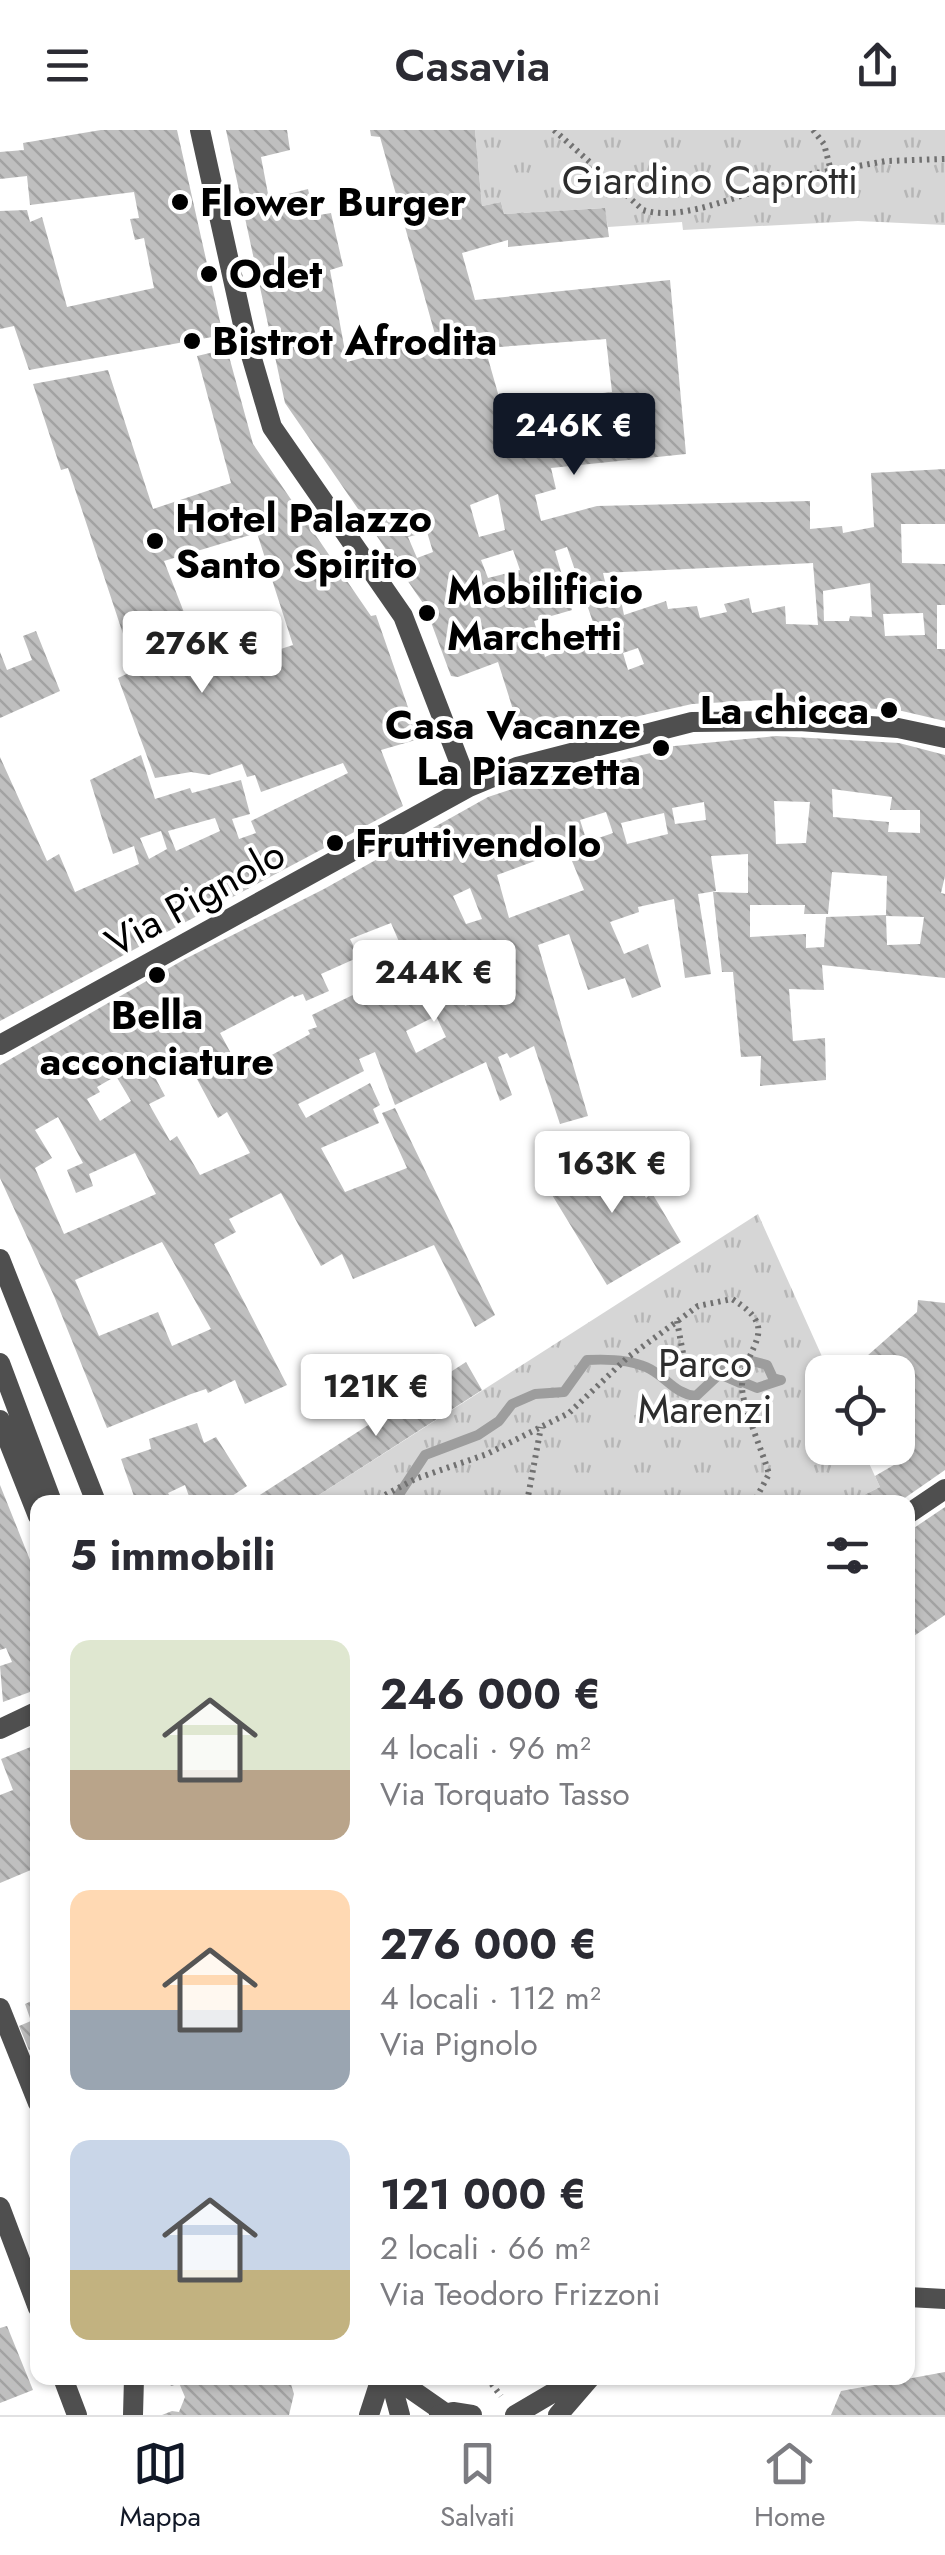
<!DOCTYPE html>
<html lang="it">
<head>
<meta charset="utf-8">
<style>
	:root { --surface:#fff; --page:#f2f2f3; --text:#2b2b33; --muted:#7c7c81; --line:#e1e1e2; --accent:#111827 }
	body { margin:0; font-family:Jost,sans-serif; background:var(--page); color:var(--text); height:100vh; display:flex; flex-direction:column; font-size:38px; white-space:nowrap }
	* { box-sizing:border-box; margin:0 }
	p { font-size:32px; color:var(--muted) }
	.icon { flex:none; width:55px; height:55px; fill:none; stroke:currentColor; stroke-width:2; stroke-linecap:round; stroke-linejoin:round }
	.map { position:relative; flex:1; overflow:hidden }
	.details { position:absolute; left:30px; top:1365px; width:885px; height:890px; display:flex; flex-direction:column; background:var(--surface); border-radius:20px; box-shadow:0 2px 8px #0004 }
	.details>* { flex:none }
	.tools { position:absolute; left:805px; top:1225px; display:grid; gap:20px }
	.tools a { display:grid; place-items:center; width:110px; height:110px; border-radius:20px; background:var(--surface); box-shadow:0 2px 8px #0004; font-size:50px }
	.price { position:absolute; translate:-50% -85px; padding:0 22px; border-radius:10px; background:#fff; color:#222; font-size:32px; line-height:65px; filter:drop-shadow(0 2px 5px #0008) }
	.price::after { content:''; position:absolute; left:50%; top:60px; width:30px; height:22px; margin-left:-15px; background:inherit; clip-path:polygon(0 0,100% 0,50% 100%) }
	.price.current { background:var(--accent); color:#fff }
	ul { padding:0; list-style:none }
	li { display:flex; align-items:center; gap:30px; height:250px; padding:0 40px }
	li span { display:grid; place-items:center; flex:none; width:280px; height:200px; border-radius:20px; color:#555 }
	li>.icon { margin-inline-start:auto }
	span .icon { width:120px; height:120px; fill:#fffc; stroke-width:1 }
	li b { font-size:42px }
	h2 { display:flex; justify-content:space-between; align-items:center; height:120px; padding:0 40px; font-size:42px }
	header { display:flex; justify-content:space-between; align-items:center; height:130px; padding:0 40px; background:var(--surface); font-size:45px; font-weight:600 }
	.tab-bar { display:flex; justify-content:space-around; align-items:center; height:140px; border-top:2px solid var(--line); background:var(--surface); font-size:28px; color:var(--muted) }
	.tab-bar a { display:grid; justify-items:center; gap:5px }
	.tab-bar .current { color:var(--accent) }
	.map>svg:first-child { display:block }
	.grass { fill:url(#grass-tufts) }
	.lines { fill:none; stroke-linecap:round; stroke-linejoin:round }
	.stream { stroke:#9d9d9d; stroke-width:10 }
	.building { fill:url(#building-back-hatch); fill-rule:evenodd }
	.path { stroke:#717171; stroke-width:6; stroke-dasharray:2.5 5; stroke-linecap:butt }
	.pedestrian { stroke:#4f4f4f; stroke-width:20 }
	.minor { stroke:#4f4f4f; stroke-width:20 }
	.tertiary { stroke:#4f4f4f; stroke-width:20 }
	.poi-dot { fill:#000; stroke:#fff; stroke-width:4 }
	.labels { text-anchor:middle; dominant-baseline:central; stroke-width:8; stroke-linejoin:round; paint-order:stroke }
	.park-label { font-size:40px; fill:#2d2d2d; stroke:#fff }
	.poi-label { font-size:40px; font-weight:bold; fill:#000; stroke:#fff; text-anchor:start }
	.street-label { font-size:40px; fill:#000; stroke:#fff }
</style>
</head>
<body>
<header><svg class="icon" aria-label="menu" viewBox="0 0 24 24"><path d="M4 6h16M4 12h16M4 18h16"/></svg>Casavia<svg class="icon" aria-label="share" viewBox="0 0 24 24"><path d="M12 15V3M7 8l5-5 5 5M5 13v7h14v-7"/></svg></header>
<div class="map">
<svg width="945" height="2285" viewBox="0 0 945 2285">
	<defs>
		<pattern id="grass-tufts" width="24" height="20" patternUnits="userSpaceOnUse" patternTransform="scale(2.5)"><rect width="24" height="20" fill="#d6d6d6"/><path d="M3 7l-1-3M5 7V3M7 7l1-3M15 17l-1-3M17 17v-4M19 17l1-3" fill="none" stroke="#b6b6b6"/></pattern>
		<pattern id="building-back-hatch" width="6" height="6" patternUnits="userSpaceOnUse" patternTransform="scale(2.5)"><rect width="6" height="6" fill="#bfbfbf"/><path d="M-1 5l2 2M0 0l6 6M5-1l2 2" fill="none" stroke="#a2a2a2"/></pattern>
	</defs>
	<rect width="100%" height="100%" fill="#fff"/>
	<path class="grass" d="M475,0H945V95L858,91L683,100L682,92L608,97L604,78L504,84L501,72L482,76Z
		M758,1084L829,1242H822V1318H862L880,1357L850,1372H308Z"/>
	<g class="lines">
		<path class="stream" d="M752,1231L767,1235L773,1248L780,1250
			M717,1243L740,1253
			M745,1253L757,1258L781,1250
			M394,1372L425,1325L478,1305L499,1291L512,1274L535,1264L564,1262L587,1230C606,1229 628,1229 646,1237C665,1245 674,1264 696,1266L728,1236L747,1231"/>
	</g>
	<path class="building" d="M101,0H177L223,205L29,240L14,196L0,199V81L27,80L30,92L42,87L67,177L154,158L144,108L135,110L130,89L139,88L134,62L30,75L27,46L0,49V22L24,20L23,13Z
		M226,0H287L290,20L261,27L269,69L308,59L314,86L331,83L343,136L330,140L347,232L436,208L380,7L371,6L370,0H475L482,76L501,72L504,84L605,78L609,107L508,117V110L462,123L475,170L670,150L686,324L551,338L556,359L535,365L541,391L597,376L810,371V399L842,396L843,403L874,397L871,343L945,339V394H901L902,433L945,434V475H937V519H945V591L902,581L765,570L692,574L564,603L563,597L521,605L498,532L458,547L451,546L425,476L285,273ZM606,209L612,262L501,274L485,218ZM498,364L505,400L479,407L470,375ZM427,402L433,422L417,428L408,407ZM567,417L595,498L581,502L583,510L545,527L534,491L572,480L555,421ZM513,420L520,440L488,448L481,430ZM813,433L818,495L786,494L785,476L752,483L749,468L724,474L727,482L700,488L697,476L668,479L666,471L624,485L618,456L607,460L603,443ZM870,453L872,487L850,486L849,491H824L823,461ZM923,483L925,505L885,506L883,484ZM638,518L644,534L628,540L623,523Z
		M227,219L253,314L371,486L376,485L419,609L381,620L403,676L0,891V627L47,731L59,724L75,762L139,734L134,716L113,724L90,650L141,625L155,669L190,658L192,663L241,650L250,684L232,689L239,709L256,703L251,691L348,643L343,633L261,662L255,645L247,647L242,634L209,645L191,642L155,648L118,548L135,540L68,338L61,340L33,254L108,240L153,379L231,353L197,226ZM257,403L293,515L229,536L228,531L206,539L164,431ZM215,688L220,701L176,721L168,701ZM161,701L167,719L149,729L140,708Z
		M36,501L60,561L0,588V522L7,540L32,530L23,506Z
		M776,606L899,613L945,625V746L941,763L945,764V848L822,835L824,860L789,859L793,911L825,908L826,950L760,956L761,926L741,927L733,842H722L713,762L748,763V724L711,726L716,761L698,764L711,844L685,848L674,769L638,777L639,782L610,792L624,824L648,814L661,857L632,868L625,848L588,860L569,804L538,815L588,986L560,994L534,916L510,928L507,923L498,927L512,965L500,971L486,932L395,975L375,922L359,929L364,941L298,974L306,988L370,953L380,975L373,979L379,993L321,1018L345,1062L407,1038L382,983L395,978L495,1185L475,1197L434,1115L353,1149L342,1124L321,1136L281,1063L229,1089L236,1102L214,1114L287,1255L245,1274L235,1250L208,1263L206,1259L191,1264L107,1298L54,1166L0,1048V935L185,829L324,759L488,667L592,633L597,649L607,646L604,634L655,622L654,618ZM832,659L892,667L890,680H920V703L888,702L889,692L833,687ZM774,671L810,672L806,713L776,714ZM704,672L706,690L675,694L672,678ZM606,682L613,703L587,712L580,690ZM664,683L668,704L627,714L621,693ZM567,719L584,760L509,788L497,745ZM832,742L887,746L886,785L826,787L824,817L806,818V804L750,807V775H805L804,784H828ZM470,758L482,789L466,794L453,766ZM886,786L924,787L920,814L887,815ZM391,793L403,821L358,841L365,859L312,885L317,897L308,900L310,904L241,942L220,903L293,865L294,867L303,864L306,871L329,861L321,844L359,827L350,809ZM474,852L480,870L465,876L463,869L453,875L447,862ZM436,886L446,907L416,923L406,901ZM183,923L218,988L227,982L250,1023L200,1045L177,1006L170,1011L149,974L165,966L151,940ZM116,946L131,971L100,991L87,969L100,962L97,957ZM58,987L83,1033L67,1040L76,1063L93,1056L89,1044L135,1023L156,1064L64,1104L35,1038L52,1028L35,1000ZM162,1112L211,1199L172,1216L158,1182L99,1206L75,1150Z
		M607,1017L629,1053L635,1050L646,1068L652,1063L681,1112L607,1155L546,1055Z
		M918,1170L945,1173V1340L899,1372H850L880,1357L875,1346L899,1332L891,1318H898V1242H868L875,1236L867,1226L917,1182Z
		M466,1232L482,1260L308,1372H249Z
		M197,1293L204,1313L216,1307L247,1356L223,1372H191L185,1355L168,1363L173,1372H136L121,1329L151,1319L149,1309Z
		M0,1355L38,1450V1559L3,1572L0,1536L12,1532L6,1518L0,1520Z
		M945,1377V1485L908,1510V1402Z
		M38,1614V1737L0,1753V1665L13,1660L1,1629Z
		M38,1868V1917L29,1920L19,1896L31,1891L25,1874Z
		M7,2196L33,2260L0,2273V2198Z
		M945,2242V2285H831L841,2261Z
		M163,2248H289L294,2264L289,2285H162L172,2281L179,2282L185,2267L179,2253L172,2256L164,2252Z"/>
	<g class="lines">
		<path class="path" d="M554,0L643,80C692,96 776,45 831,41
			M813,0L824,14L831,41L886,31L945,29
			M677,1191L685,1234
			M372,1372L415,1349L487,1324L569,1283L627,1228L698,1176L732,1169C783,1200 745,1214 742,1255C741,1274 763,1322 769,1344L754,1372
			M527,1372L541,1297
			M487,2248L501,2266"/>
		<path class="pedestrian" d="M200,0L246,208L272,297L403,486L469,657
			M0,915L469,657L517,637L692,592L799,591L898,598L945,608"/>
		<path class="minor" d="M0,1129L96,1372
			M0,1233L52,1372
			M0,1290L38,1386
			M908,1384L945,1359
			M0,1599L38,1581
			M0,1878L38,1973
			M0,2077L38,2178
			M63,2248L77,2285
			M390,2248L400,2285
			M401,2248L412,2260L445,2283
			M133,2285L134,2248
			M369,2285L381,2248"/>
		<path class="tertiary" d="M908,2167L945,2169
			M439,2285L453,2282L472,2285
			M515,2285L578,2248
			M558,2285L590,2248"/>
	</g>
	<g class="poi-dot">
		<circle cx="180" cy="72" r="10"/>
		<circle cx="209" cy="144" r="10"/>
		<circle cx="192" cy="211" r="10"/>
		<circle cx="155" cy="411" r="10"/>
		<circle cx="427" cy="483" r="10"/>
		<circle cx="889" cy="580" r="10"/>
		<circle cx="661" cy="618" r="10"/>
		<circle cx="335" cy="713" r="10"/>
		<circle cx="157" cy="845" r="10"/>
	</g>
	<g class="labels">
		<g class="park-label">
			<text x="710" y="50">Giardino Caprotti</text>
			<text x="705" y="1233">Parco<tspan x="705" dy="46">Marenzi</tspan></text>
		</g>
		<g class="poi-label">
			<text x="200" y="72">Flower Burger</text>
			<text x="229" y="144">Odet</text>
			<text x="212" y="211">Bistrot Afrodita</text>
			<text x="175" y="388">Hotel Palazzo<tspan x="175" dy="46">Santo Spirito</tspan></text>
			<text x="447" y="460">Mobilificio<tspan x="447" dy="46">Marchetti</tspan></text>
			<text x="869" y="580" text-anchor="end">La chicca</text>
			<text x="641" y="595" text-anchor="end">Casa Vacanze<tspan x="641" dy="46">La Piazzetta</tspan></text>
			<text x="355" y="713">Fruttivendolo</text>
			<text x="157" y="885" text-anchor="middle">Bella<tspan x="157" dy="46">acconciature</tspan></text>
		</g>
		<g class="street-label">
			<text transform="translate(195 768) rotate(-29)">Via Pignolo</text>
		</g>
	</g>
</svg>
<div class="tools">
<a><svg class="icon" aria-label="locate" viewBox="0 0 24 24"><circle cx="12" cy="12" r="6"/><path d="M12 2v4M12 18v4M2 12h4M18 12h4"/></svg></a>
</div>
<b class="price current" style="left:574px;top:348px">246K €</b>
<b class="price" style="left:202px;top:566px">276K €</b>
<b class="price" style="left:434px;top:895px">244K €</b>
<b class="price" style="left:612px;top:1086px">163K €</b>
<b class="price" style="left:376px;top:1309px">121K €</b>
<section class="details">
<h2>5 immobili<svg class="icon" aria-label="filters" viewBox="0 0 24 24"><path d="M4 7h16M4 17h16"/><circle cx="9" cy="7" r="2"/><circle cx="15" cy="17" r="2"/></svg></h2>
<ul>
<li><span style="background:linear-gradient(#dfe7d0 65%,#b9a48a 0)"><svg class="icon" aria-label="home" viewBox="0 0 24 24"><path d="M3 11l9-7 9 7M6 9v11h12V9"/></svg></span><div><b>246 000 €</b><p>4 locali · 96 m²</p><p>Via Torquato Tasso</p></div></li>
<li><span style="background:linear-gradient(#ffd9b3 60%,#9aa5b1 0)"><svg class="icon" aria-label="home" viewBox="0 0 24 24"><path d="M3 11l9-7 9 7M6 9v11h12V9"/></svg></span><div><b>276 000 €</b><p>4 locali · 112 m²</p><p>Via Pignolo</p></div></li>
<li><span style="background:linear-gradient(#c9d6e8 65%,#c2b280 0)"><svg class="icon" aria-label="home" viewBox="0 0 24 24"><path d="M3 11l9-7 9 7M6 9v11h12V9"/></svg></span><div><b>121 000 €</b><p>2 locali · 66 m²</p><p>Via Teodoro Frizzoni</p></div></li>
</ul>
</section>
</div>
<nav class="tab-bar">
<a class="current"><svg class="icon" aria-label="map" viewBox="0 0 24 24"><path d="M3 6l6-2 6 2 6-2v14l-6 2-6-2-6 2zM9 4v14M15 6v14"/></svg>Mappa</a>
<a><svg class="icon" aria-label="saved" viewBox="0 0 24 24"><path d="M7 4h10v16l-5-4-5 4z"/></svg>Salvati</a>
<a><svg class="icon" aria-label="home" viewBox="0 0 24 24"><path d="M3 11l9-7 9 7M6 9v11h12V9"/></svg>Home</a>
</nav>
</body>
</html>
